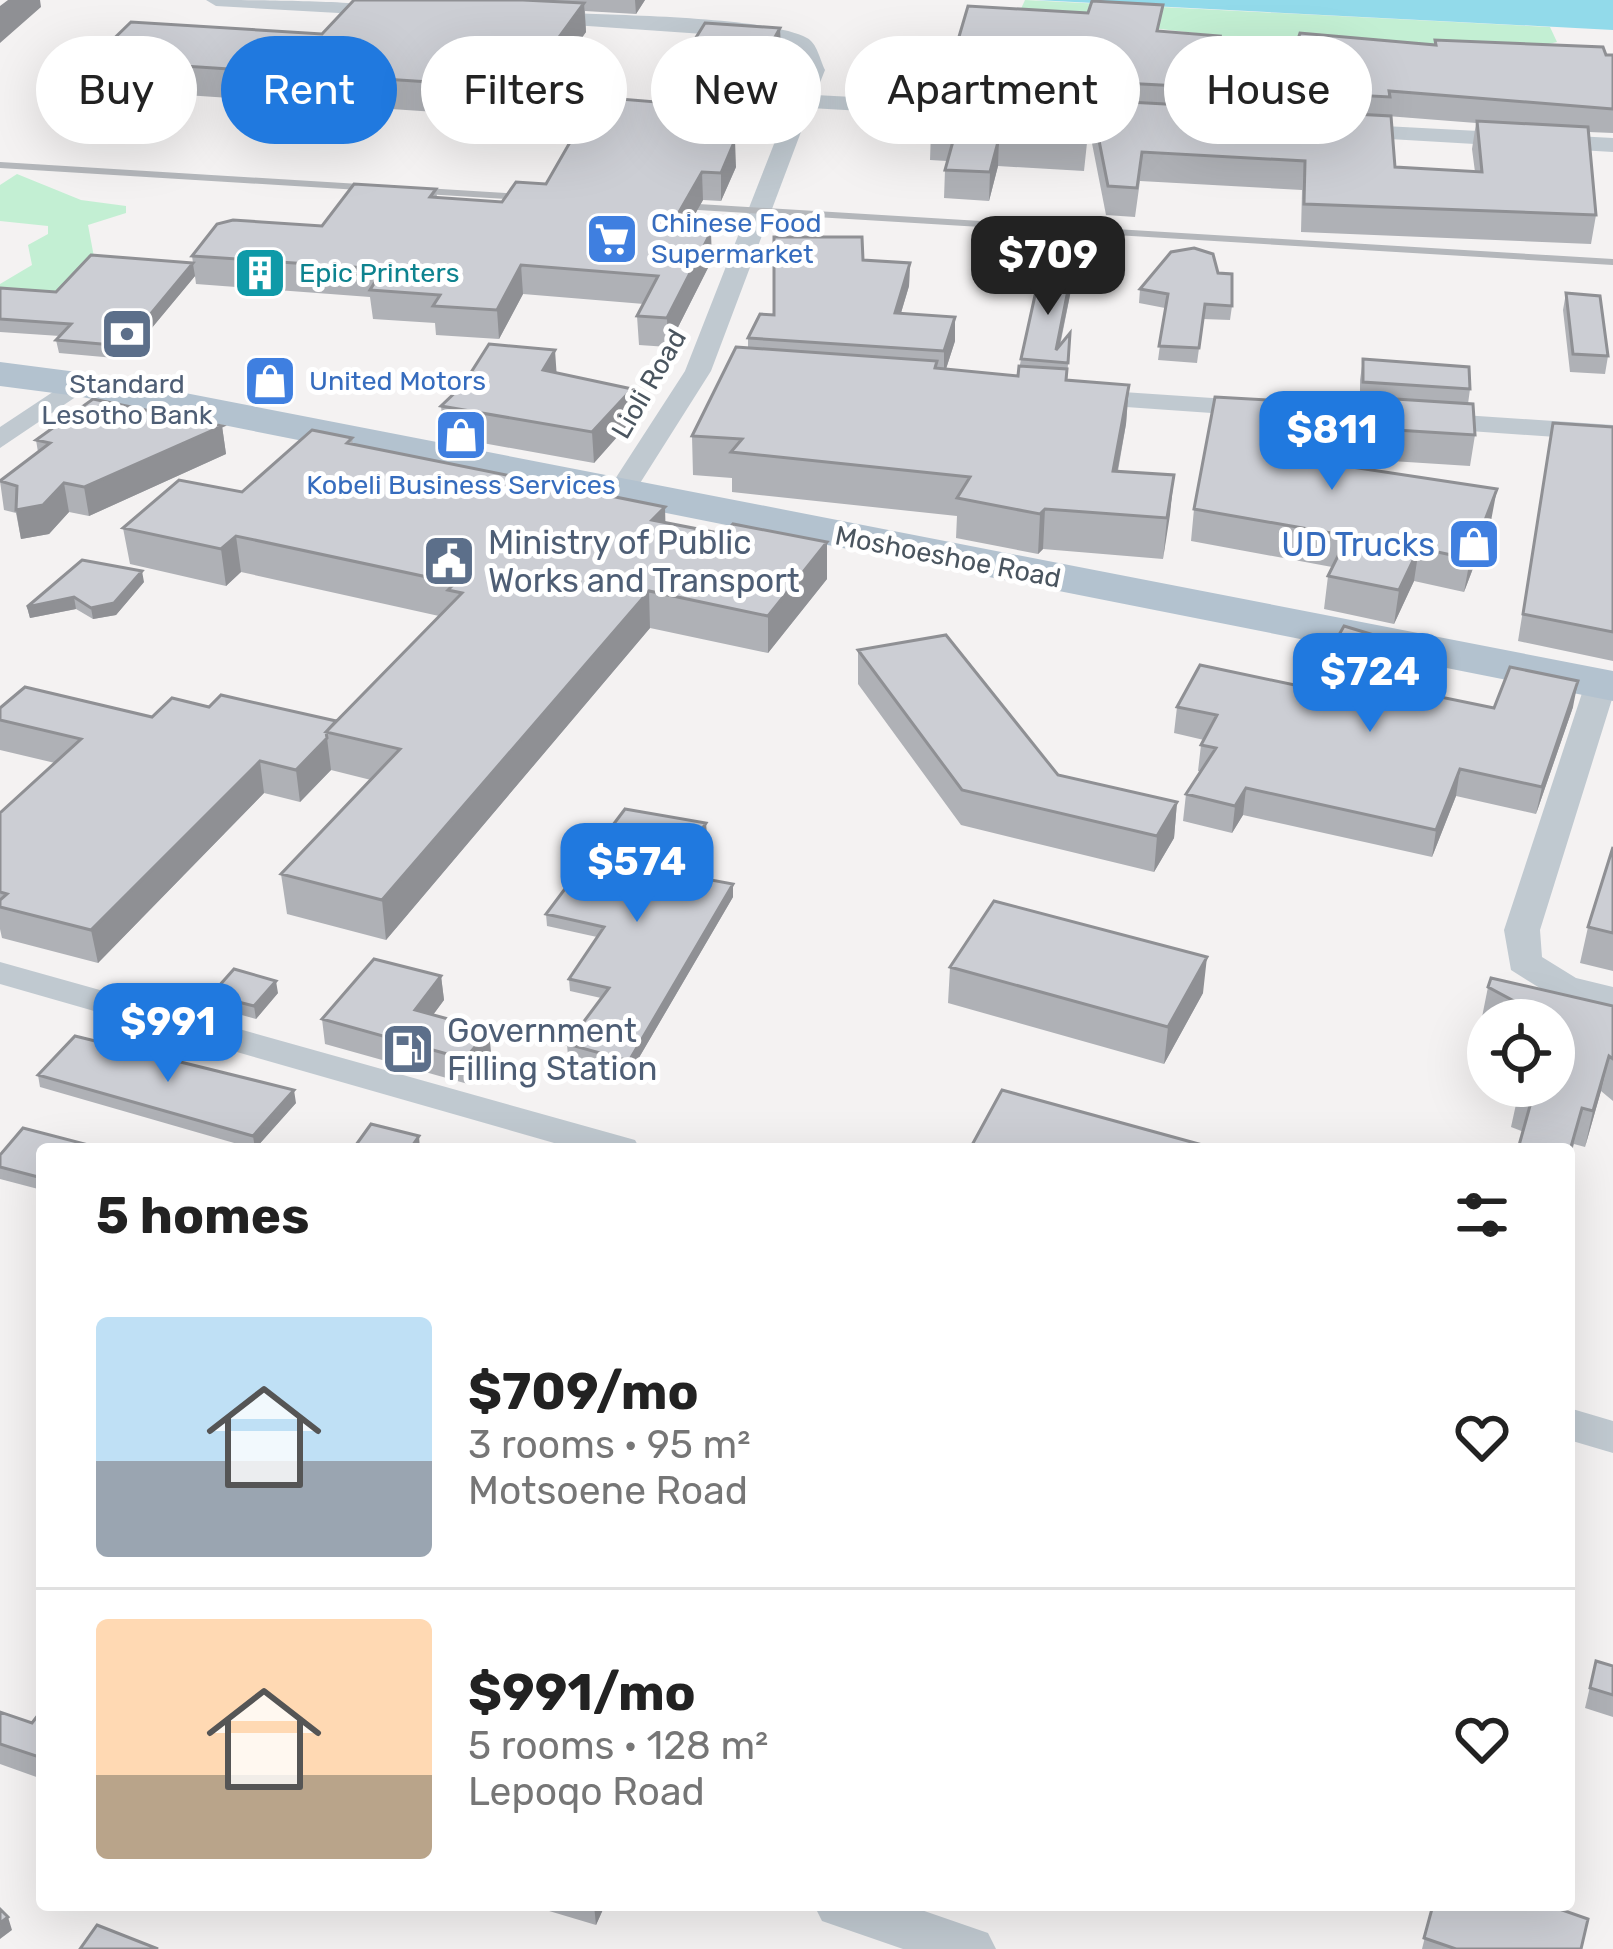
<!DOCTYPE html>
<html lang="en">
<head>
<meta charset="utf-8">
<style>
	:root { --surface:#fff; --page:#f6f6f6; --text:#222; --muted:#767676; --line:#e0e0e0; --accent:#2079df }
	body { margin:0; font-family:Rubik,sans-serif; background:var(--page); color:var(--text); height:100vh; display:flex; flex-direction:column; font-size:45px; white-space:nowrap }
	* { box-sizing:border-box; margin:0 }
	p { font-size:39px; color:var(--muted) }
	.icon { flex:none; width:66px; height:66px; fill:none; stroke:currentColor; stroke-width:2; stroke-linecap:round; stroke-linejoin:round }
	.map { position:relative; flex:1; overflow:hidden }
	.drawer { position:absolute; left:36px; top:1143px; width:1539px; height:768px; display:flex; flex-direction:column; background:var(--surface); border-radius:12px; box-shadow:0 12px 48px #0002 }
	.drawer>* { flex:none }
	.hud { position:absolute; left:36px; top:36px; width:1542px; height:108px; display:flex; gap:24px }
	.tools { position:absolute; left:1467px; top:999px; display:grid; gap:24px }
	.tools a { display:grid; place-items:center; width:108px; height:108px; border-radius:50%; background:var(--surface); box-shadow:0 12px 48px #0002; font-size:60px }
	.price { position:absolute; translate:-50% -102px; padding:0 27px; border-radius:24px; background:var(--accent); color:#fff; font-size:39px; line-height:78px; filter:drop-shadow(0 3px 6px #0008) }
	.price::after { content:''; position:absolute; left:50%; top:72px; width:36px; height:27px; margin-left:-18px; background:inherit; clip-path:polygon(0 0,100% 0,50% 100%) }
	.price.current { background:#222; color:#fff }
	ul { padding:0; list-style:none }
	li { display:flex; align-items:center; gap:36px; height:300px; padding:0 60px }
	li+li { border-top:3px solid var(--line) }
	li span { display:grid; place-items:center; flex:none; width:336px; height:240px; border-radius:12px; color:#555 }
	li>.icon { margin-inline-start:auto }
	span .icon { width:144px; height:144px; fill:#fffc; stroke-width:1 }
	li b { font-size:51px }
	h2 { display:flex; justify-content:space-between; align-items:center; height:144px; padding:0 60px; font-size:51px }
	.chip { padding:0 42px; border-radius:54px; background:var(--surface); box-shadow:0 12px 48px #0002; font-size:42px; line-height:108px }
	.chip.current { background:var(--accent); color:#fff }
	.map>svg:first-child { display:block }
	.green { fill:#c3efd3 }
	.water { fill:#92daea }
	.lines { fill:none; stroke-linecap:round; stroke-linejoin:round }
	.minor { fill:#c0c9d0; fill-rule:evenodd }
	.primary { fill:#b3c2cf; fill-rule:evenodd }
	.rail { stroke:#b4b7bb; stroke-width:6 }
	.wall { fill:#afb1b6; fill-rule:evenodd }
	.shaded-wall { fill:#8f9094 }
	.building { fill:#ccced4; stroke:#8f9094; stroke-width:3 }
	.labels { text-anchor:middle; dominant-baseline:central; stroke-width:10; stroke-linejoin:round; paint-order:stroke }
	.far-shop-label { font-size:27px; fill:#366cbe; stroke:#fff; text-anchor:start }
	.far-culture-label { font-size:27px; fill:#0d838f; stroke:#fff; text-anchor:start }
	.far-service-label { font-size:27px; fill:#4e5e75; stroke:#fff }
	.far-street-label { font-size:27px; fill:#4a555f; stroke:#fff }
	.service-label { font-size:33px; fill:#4e5e75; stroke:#fff; text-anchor:start }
	.shop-label { font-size:33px; fill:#366cbe; stroke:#fff; text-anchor:end }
</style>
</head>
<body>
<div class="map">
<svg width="1613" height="1949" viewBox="0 0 1613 1949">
	<rect width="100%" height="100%" fill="#f4f2f2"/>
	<path class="green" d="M1025,0L1550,27L1557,42C1479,62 1410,53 1330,46C1226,38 1123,25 1020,11Z
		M17,174L81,200L126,206V213L88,225L94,257L66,291L0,297V284L32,265L28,245L48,234V226L0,221V185Z"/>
	<path class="water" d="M1036,0H1613V30Z"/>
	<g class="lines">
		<path class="minor" d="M206,0C242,0 379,0 402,10L392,16L216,6Z
			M537,12C594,15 764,15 807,38C817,43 820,60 825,70L815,95L986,104L997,111L986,118L810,108L711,371L630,499L620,501L606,493L685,371L803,70L794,47L747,37L530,22V14Z
			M1346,124L1613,138V152L1338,136L1335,131Z
			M77,376L86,378V390L0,448V427Z
			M1078,389L1613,425V441L1069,403L1065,397Z
			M1601,675L1613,679V696L1540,930L1542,957L1576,978L1613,987V1009L1551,995L1511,970L1504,930L1585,684Z
			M0,962L635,1140L640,1149H575L0,984Z
			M1569,1408L1613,1421V1453L1569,1440Z
			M814,1905H907L988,1933L996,1949H903L822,1921Z"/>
		<path class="primary" d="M0,362L77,372L1613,671V701L77,396L0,386Z"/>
		<path class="rail" d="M0,165L539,198
			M665,205L1613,262"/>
	</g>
	<path class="wall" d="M354,0H645L636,14L585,11L586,32L524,118L96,89L92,60L322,34Z
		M1088,13L1161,31L1220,36L1217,60L1212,73L1285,78L1435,45V40L1613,55V133L1589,132L1596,215L1591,244L1301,232L1302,190L1140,181L1135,217L1106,215L1089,128L1091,105L1084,171L998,166L989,201L944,198L945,170L947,161L930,160L931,132L948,93V74ZM1387,116L1476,123L1472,149L1475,172L1395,167Z
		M780,28L781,54L758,94L729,91L700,138L736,167L721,201L703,200L686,230L712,260L668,347L639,345L637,316L644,304L523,294L499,339L436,335L435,323L373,319L370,297L196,284L195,276L126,359L59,353L56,340L60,336L0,332V288L56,292L193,263L192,256L322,226L436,189L437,197L502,202L546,184L656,102Z
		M863,260L910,263L909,286L901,313L955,341L946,369L1018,376L1021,359L1072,270L1071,290L1060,346L1070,333L1067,380L1129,385L1126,424L1118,471L1174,475L1163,559L1043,549L1038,554L956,538L957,516L732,492V478L693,475L692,436L748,348V338L774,315Z
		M1218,273L1232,306L1230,320L1203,319L1197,363L1158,360L1165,308L1139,303L1140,289Z
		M1566,293L1608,356L1605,374L1570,372L1563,310Z
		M1363,359L1470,389L1468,404L1475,435L1470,466L1360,459V428L1363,404L1360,403V380Z
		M632,389L633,419L594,463L444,436L441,406Z
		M1553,423L1613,427V661L1518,641Z
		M222,426L226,454L89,516L69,512L49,534L21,539L16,513L4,510L0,481L38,452L36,440Z
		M352,438L353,444L665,523L724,534L827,542V579L768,653L650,628L386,940L287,914L281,874L371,780L331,770L300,802L264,793L98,963L2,938L0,929V813L55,763L0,750V708L152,717L209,707L336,721L439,616L241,572L226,586L130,564L123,528L242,492Z
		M1312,461L1491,521L1464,592L1414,581L1394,624L1324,609L1328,576L1332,567L1191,541L1194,509Z
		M144,582L116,615L93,619L76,609L30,618L27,607Z
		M858,650L1058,775L1177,802L1174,838L1154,872L961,825L858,684Z
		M1393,668L1385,686L1494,708L1573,707L1536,814L1456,796L1432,857L1243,815L1232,833L1183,821L1186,794L1201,772L1198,771L1201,745L1204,740L1174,733L1177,707L1309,688Z
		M707,835L681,875L733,884V897L630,1073L568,1057L567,1044L601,998L570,991L569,979L597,937L547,926L546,914Z
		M1613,847V971L1580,963L1588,927Z
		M950,967L1203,993L1164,1064L948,1003Z
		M441,976L444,1000L433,1015L489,1030L491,1055L468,1084L325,1044L322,1019Z
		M1488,987L1613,1006V1101L1601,1091L1585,1147L1574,1144L1569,1161V1149L1511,1127L1520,1086L1554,1020H1488V1025L1481,1022Z
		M278,993L256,1019L213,1007L211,995Z
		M38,1075L296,1103L255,1149L40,1087Z
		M23,1128L85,1144L86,1149H42V1190L0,1179V1155Z
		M1596,1661L1613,1666V1717L1585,1708Z
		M42,1710V1779L0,1764V1712L32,1723Z
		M529,1905H605L596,1925Z
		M1433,1905L1581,1949H1422Z"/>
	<path class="shaded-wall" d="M8,0H40L41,7L0,43V6Z
		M635,0H645L636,14Z
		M584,3L586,32L524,118L522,88Z
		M780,28L781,54L758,94V68Z
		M1220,36L1217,60L1207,87L1205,73Z
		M728,65L729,91L684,164L683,137Z
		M999,138L998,166L989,201L990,172Z
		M735,140L736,167L721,201V173Z
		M702,172L703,200L671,257L670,228Z
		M711,232L712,260L668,347L667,318Z
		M910,263L909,286L894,336L895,313Z
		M193,264L195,276L126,359L124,346Z
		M521,265L523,294L499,339L497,310Z
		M1072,270L1071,290L1056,362V350Z
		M955,317V341L944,375V351Z
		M555,350L557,379L543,370Z
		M1129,385L1126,424L1110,511L1113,471Z
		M632,389L633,419L594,463L592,432Z
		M222,426L226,454L89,516L84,487Z
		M1174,475L1170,515L1163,559L1167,518Z
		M64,483L69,512L49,534L21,539L16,510Z
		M1497,489L1491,521L1464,592L1470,559Z
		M665,507L666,543L652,520Z
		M1045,509L1043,549L1038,554L1040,514Z
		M236,536L241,572L226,586L221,549Z
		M827,542V579L768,653V616Z
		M1419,548L1414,581L1394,624L1399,590Z
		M142,571L144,582L116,615L93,619L91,608Z
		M649,591L650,628L386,940L382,900Z
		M74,597L76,609L30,618L27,607Z
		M1397,642L1393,668L1373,710L1377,684Z
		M1578,681L1573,707L1536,814L1542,787Z
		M327,738L331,770L300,802L296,770Z
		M260,761L264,793L98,963L91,930Z
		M1460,769L1456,796L1432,857L1436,830Z
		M1246,788L1243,815L1232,833L1235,806Z
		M1177,802L1174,838L1154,872L1157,836Z
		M706,823L707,835L674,886L673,873Z
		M733,884V897L630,1073L629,1061Z
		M1207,957L1203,993L1164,1064L1168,1027Z
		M441,976L444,1000L418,1035L415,1010Z
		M276,981L278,993L256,1019L254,1006Z
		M489,1030L491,1055L468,1084L465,1059Z
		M1609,1056L1601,1091L1585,1147L1593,1111Z
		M294,1090L296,1103L255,1149L253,1136Z
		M419,1136L420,1149H410Z
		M594,1905H605L596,1925Z
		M8,1917L12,1930L0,1939V1923Z"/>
	<path class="building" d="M354,0H523L584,3L522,88L92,60L131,22L322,34Z
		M1092,1L1163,5L1157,31L1220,36L1205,73L1285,78L1300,33L1436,45L1435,40L1603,47L1606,55H1613V109L1389,91L1390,97L948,74L968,6L1088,13Z
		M705,23L780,28L758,68L728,65L683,137L735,140L721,173L702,172L670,228L711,232L667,318L637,316L658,276L521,265L497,310L433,306L440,295L370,290L383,269L192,256L217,224L233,220L322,226L354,184L436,189L430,197L502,202L516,182L546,184L596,97L656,102Z
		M942,92L1090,100L1086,142L999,138L990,172L945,170L955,134L931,132Z
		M1091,100L1391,116L1395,167L1482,172L1477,121L1588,127L1596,215L1304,204L1305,161L1142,152L1137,188L1108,186Z
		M774,237H862L863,260L910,263L895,313L955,317L944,351L748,338L760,314L774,315Z
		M1194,248L1213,254L1218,273L1232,274V306L1205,304L1199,348L1159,346L1168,294L1140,289L1171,252Z
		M91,255L193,263L124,346L56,340L71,324L0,319V288L56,292Z
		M1041,268L1072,270L1056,350L1070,333L1068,363L1021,359Z
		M1566,293L1600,296L1608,356L1573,354Z
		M489,344L555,350L543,370L632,389L592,432L441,406L463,385Z
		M736,347L937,361L935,368L1018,376L1019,366L1067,369L1066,380L1129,385L1113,471L1174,475L1167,518L1045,509L1040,514L957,498L970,477L731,452L742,439L692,436Z
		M1363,359L1469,367L1470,389L1363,382Z
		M1215,397L1318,403L1312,461L1497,489L1470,559L1419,548L1399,590L1328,576L1348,536L1194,509Z
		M1364,397L1473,404L1475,435L1364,428Z
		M93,399L222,426L84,487L64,483L43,505L16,510L17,486L0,481L50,443L36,440Z
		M1553,423L1613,427V632L1523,614Z
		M312,430L352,438L347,443L665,507L652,520L724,534L733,524L827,542L768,616L649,591L382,900L281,874L400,749L326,732L462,593L448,590L455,583L236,536L221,549L123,528L179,480L242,492Z
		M82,560L142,571L114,603L91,608L74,597L27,607Z
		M1344,626L1397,642L1377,684L1494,708L1510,667L1578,681L1542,787L1460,769L1436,830L1246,788L1235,806L1186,794L1216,748L1201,745L1217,715L1177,707L1200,665L1309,688Z
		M946,635L1058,775L1177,802L1157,836L962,790L858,650Z
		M25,687L152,717L172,698L209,707L221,695L336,721L326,732L327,738L296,770L260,761L91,930L0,907V900L7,894L0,892V813L81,739L0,720V708Z
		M625,809L706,823L673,873L733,884L629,1061L567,1044L609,988L569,979L604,927L546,914Z
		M1613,847V933L1588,927Z
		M994,901L1207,957L1168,1027L950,967Z
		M374,959L441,976L415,1010L489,1030L465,1059L322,1019Z
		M234,969L276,981L254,1006L211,995Z
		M1491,978L1613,1006V1059L1609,1056L1593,1111L1582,1108L1569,1154V1149H1518L1533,1095L1518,1091L1520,1086H1554V1020H1539L1540,1015L1488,987Z
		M75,1036L294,1090L253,1136L38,1075Z
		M1002,1090L1217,1149H988L972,1145Z
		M371,1124L419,1136L410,1149H353Z
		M23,1128L85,1144L81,1149H42V1178L0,1167V1155Z
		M1596,1661L1613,1666V1695L1590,1688Z
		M42,1710V1758L0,1744V1712L32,1723Z
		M1433,1905H1548L1588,1919L1581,1949H1456L1424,1938Z
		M0,1909L8,1917L0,1923Z
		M97,1925L158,1949H80Z"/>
	<defs>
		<g id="supermarket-square" transform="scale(2.7)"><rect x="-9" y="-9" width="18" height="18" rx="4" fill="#3f7fe0" stroke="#fff"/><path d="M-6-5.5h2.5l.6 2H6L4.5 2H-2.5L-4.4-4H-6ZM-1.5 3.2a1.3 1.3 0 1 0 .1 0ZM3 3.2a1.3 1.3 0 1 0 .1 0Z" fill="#fff"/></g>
		<g id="building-square" transform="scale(2.7)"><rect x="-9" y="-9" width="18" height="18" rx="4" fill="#0f9aa8" stroke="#fff"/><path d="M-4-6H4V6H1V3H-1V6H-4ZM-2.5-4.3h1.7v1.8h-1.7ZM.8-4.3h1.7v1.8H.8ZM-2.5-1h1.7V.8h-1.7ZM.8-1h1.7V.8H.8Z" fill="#fff"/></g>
		<g id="bank-square" transform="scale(2.7)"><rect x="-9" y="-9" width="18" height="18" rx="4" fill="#5c6f8a" stroke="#fff"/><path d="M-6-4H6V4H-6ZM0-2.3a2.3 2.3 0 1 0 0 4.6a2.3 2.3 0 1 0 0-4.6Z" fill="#fff"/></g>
		<g id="shop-square" transform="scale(2.7)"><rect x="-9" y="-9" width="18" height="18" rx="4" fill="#3f7fe0" stroke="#fff"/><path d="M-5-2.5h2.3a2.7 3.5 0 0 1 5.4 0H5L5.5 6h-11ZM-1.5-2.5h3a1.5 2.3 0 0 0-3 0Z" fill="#fff"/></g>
		<g id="civic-square" transform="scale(2.7)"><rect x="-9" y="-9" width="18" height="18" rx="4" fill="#5c6f8a" stroke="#fff"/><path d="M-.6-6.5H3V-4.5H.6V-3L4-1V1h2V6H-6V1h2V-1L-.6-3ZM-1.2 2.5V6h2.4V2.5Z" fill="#fff"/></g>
		<g id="fuel-square" transform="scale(2.7)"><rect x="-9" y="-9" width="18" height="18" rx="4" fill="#5c6f8a" stroke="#fff"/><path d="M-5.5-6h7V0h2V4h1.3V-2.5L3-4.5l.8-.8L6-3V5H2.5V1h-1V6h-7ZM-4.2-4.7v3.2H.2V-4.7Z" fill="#fff"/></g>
	</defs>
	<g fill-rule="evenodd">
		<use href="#supermarket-square" x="612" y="239"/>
		<use href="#building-square" x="260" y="273"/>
		<use href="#bank-square" x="127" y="334"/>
		<use href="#shop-square" x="270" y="381"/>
		<use href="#shop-square" x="461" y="435"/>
		<use href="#shop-square" x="1474" y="544"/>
		<use href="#civic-square" x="449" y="561"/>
		<use href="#fuel-square" x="408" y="1049"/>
	</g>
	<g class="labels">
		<g class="far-shop-label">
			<text x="651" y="223">Chinese Food<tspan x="651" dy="31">Supermarket</tspan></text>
			<text x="309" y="381">United Motors</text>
			<text x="461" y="485" text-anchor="middle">Kobeli Business Services</text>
		</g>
		<g class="far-culture-label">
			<text x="299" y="273">Epic Printers</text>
		</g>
		<g class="far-service-label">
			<text x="127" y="384">Standard<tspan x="127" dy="31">Lesotho Bank</tspan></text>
		</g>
		<g class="far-street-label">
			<text transform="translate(649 384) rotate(-60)">Lioli Road</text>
			<text transform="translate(948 557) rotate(11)">Moshoeshoe Road</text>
		</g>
		<g class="service-label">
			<text x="488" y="542">Ministry of Public<tspan x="488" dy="38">Works and Transport</tspan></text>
			<text x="447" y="1030">Government<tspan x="447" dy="38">Filling Station</tspan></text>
		</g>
		<g class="shop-label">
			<text x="1435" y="544">UD Trucks</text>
		</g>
	</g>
</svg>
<div class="tools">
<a><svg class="icon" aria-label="locate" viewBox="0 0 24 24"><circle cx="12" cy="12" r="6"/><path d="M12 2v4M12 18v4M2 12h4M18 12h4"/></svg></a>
</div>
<b class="price current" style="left:1048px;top:318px">$709</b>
<b class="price" style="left:1332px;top:493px">$811</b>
<b class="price" style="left:1370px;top:735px">$724</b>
<b class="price" style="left:637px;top:925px">$574</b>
<b class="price" style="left:168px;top:1085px">$991</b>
<div class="hud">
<a class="chip">Buy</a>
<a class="chip current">Rent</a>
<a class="chip">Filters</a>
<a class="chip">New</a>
<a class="chip">Apartment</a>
<a class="chip">House</a>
</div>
<section class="drawer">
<h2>5 homes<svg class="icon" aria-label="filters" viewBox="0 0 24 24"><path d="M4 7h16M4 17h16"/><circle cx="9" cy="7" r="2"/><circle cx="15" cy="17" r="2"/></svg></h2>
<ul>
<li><span style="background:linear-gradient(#bfe0f5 60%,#9aa5b1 0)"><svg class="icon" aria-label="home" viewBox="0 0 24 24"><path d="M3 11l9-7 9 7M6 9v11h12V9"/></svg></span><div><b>$709/mo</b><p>3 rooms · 95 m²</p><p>Motsoene Road</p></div><svg class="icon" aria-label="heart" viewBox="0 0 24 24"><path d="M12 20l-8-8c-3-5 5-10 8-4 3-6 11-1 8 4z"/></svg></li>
<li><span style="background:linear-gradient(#ffd9b3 65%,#b9a48a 0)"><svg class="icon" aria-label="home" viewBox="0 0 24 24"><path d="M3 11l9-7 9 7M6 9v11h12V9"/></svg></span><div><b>$991/mo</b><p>5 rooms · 128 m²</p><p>Lepoqo Road</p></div><svg class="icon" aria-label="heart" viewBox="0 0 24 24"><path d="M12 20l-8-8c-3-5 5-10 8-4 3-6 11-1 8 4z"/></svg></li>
</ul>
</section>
</div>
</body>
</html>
